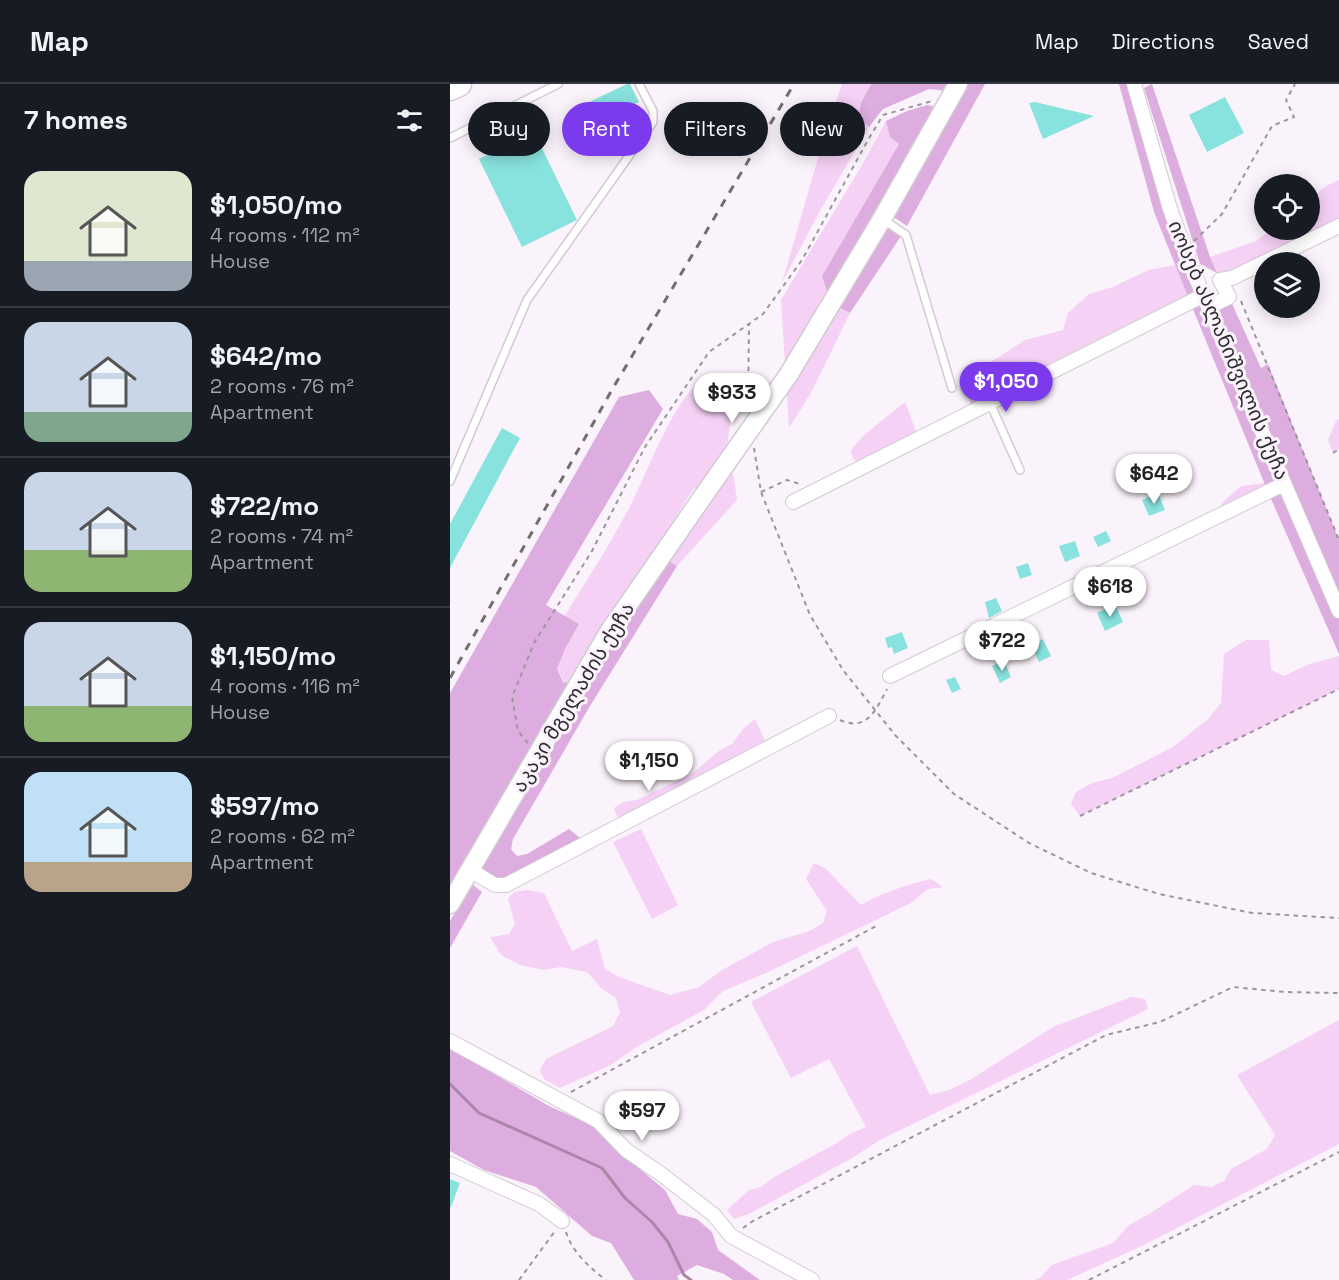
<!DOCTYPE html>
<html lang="en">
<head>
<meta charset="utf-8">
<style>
	:root { --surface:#171b24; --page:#20242c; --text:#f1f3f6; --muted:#9ea1a6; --line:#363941; --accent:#7c3aed }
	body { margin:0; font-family:"Space Grotesk","Noto Sans Georgian",sans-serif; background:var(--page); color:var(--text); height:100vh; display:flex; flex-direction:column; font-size:22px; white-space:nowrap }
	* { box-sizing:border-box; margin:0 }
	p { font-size:20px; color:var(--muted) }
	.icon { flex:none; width:33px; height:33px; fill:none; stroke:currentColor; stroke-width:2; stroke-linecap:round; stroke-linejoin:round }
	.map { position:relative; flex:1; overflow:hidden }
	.sheet { display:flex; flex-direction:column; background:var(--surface); width:450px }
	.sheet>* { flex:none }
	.banner { position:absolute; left:18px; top:18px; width:570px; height:54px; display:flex; gap:12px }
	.buttons { position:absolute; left:804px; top:90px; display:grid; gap:12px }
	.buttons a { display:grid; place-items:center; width:66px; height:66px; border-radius:50%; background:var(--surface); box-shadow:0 3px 15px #0003; font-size:30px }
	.price { position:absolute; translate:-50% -51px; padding:0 14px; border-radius:21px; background:#fff; color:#222; font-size:20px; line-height:39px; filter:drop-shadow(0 2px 3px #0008) }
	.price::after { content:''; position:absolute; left:50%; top:36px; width:18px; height:14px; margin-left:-9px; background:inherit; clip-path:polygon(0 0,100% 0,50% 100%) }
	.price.on { background:var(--accent); color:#fff }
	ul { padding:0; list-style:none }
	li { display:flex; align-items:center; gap:18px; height:150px; padding:0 24px }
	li+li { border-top:2px solid var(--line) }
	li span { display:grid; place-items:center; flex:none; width:168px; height:120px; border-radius:18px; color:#555 }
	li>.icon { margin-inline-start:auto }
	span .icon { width:72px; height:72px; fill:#fffc; stroke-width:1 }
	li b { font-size:26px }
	h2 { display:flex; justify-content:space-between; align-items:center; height:72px; padding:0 24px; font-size:26px }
	.chip { padding:0 21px; border-radius:27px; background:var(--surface); box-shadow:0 3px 15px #0003; font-size:21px; line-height:54px }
	.chip.on { background:var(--accent); color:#fff }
	header { display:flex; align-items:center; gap:36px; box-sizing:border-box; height:84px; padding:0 30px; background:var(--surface); border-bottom:2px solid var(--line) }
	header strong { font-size:28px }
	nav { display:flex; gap:33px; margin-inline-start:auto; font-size:21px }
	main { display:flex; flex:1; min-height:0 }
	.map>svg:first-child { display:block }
	.green { fill:#f5d1f5 }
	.forest { fill:#deaddf }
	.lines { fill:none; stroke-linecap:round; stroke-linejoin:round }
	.stream { stroke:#aa86aa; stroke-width:3 }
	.building { fill:#88e2de }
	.lane-casing { stroke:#d2cad2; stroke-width:10 }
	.street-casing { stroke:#d2cad2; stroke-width:16 }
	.secondary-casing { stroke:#d2cad2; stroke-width:21 }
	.highway-casing { stroke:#d2cad2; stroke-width:27 }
	.path { stroke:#9c969c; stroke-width:2; stroke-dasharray:4.5 4.5; stroke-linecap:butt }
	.lane { stroke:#fff; stroke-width:7 }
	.street { stroke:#fff; stroke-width:14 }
	.secondary { stroke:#fff; stroke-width:18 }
	.highway { stroke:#fff; stroke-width:24 }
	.rail { stroke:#716d71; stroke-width:3; stroke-dasharray:8 8; stroke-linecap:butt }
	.secondary-bridge-casing { stroke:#d2cad2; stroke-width:21; stroke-linecap:butt }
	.secondary-bridge { stroke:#fff; stroke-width:18 }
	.labels { text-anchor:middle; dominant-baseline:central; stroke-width:6; stroke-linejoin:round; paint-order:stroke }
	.street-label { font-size:20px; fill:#2f2c2f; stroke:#fbf3fb }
</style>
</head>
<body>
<header>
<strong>Map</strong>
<nav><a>Map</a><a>Directions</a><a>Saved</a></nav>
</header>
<main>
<section class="sheet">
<h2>7 homes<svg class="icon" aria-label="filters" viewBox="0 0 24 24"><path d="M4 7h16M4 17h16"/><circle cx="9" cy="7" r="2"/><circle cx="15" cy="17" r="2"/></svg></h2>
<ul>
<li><span style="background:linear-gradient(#dfe7d0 75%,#9aa5b1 0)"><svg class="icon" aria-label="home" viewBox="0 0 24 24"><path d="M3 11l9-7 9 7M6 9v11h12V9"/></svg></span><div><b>$1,050/mo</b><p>4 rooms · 112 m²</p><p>House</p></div></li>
<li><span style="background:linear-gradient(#c9d6e8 75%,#7fa58c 0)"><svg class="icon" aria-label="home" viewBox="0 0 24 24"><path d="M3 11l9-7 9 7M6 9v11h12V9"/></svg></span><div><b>$642/mo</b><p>2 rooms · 76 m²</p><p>Apartment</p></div></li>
<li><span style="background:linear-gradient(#c9d6e8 65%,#8fb573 0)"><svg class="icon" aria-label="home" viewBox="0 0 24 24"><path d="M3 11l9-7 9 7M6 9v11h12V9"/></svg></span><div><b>$722/mo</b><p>2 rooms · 74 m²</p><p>Apartment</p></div></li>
<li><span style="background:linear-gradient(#c9d6e8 70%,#8fb573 0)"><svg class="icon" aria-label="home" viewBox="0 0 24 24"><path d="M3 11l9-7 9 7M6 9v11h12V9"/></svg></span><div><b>$1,150/mo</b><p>4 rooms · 116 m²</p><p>House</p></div></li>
<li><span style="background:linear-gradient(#bfe0f5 75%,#b9a48a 0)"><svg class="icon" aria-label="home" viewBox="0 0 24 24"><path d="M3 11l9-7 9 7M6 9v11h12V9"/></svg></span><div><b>$597/mo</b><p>2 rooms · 62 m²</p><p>Apartment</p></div></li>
</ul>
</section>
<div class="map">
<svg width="889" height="1196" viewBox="0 0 889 1196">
	<rect width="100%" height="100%" fill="#fbf3fb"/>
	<path class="green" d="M392,0H421L411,19L408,33L419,43L371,125L332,199L372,60Z
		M436,37L440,53L449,60L372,192L381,219L400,229L362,307L339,344L331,216L415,76Z
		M889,96V142L770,196L760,173L806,157L821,146H860V115L876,102Z
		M725,181L740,218L523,327L512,292L544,276L575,256L613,246L618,229L639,210L663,203L698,186Z
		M252,296C270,306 282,318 280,340C279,348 277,357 279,364C281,381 285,398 287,416L227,482L216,475L261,413L244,404L120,599L114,598L107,585L115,565L128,540L114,533C138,494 164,455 184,414C201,380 222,319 252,296Z
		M455,318L469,355L412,384L403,374L401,366L414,351Z
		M889,335V365L883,369L878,356L886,337Z
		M814,399L818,408L760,436L774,417L791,402Z
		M796,556H819L821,586L834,592L857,581L889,572V605L630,732L621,720L626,708L642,699L662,694L723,663L758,635L771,619L774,570Z
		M305,635L316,659L169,737L164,724L173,718L187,716L243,689L269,667L282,660L293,645Z
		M191,745L228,821L202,835L163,758Z
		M364,779L375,784L411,821C433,808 456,801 481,795L493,803L478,805L461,819L316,889L273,907L254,926L188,962L161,981L110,1004L94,995L90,986L96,975L163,942L170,928L166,914L152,905L137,888L111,883L94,886L70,881L51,871L40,853L59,850L65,840L58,815L64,808L77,806L94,809L122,867L147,855L155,885L169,893L220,911L249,903L272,886L323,858L360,847L373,839L377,827L356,795Z
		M407,862L480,1011L499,1006L520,996L603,943L681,913L695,915L698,925L430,1056L404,1073L299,1130L284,1135L277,1126L299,1106L311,1103L324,1093L385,1060L400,1050L416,1043L379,975L341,994L301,918Z
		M889,936V1060L692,1162L617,1196H584L590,1194L602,1181L663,1159L679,1141L699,1130L744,1101L762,1103L774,1097L781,1085L817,1065L825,1051L787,991Z"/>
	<path class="forest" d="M421,0H502L498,7L479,5L433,25L419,43L408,33L411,19Z
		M514,0H535L457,142L439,130Z
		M669,0H681L747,209L738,213L704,128Z
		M702,0L760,173L767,189L750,180L694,4Z
		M477,21L487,23L379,214L372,192L449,60L440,53L436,37L457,27Z
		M435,141L451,152L400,229L388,223Z
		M779,213L811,284L818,280L889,456V570L818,408L740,218L759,223Z
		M199,306L213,325L96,521L129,540L115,565L107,585L113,598L120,599L0,806V609L169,313Z
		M216,475L227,482L140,622L63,755L61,765L67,772L77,770L119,745L130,754L68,790L53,796L43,792L32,784L176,536Z
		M22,800L32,808L0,864V837Z
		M0,964L99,1022L144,1042L167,1066L215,1106L228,1130L247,1135L262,1148L268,1166L310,1196H283L274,1190L247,1181L227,1192L229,1196H184L161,1159L142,1152L86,1103L34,1086L0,1067Z"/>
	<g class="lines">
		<path class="stream" d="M0,1000L29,1029L152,1084L175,1114L202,1138L218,1158L234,1191L241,1196"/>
	</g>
	<path class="building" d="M177,0H180L189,18L145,39L135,20Z
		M775,13L794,49L757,68L739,31Z
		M585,18L644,32L593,55L579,19Z
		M84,48L127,136L72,163L29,75Z
		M52,344L70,354L0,484V440Z
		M708,409L715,426L699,432L692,416Z
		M656,447L661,457L648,463L643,453Z
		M625,457L630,472L615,478L609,462Z
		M578,479L582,491L570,495L566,483Z
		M546,514L552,527L539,534L535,518Z
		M665,520L673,538L655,547L647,529Z
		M452,548L458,564L444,570L442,563L438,564L435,554Z
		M593,555L601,572L589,578L581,561Z
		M554,577L561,593L550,599L542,582Z
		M505,593L511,605L502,609L496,596Z
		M0,1095L10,1099L1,1123H0Z"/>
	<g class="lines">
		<g class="lane-casing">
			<path id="lane" d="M0,54L108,0
				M434,136L456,151L502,304
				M540,319L570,386
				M0,397L77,216L203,38V27L189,0"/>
		</g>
		<g class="street-casing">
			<path id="street" d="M684,0L720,125L743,187L889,527
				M759,223L779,213L770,196L782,194L889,142
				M343,418L754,211
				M440,592L834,400
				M20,786L45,801H56L379,632
				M0,957L148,1037L176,1066L211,1090L264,1131L281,1152L362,1196
				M0,1080L89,1120L112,1137"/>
		</g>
		<g class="secondary-casing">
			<path id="secondary" d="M339,290L432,135L508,0
				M0,820L159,548L254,411"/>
		</g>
		<g class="highway-casing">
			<path id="highway" d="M0,4L9,0"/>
		</g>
		<path class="path" d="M744,157L772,130L822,42L844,33L836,16L845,0
			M791,217L889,456
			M298,323L299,240
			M304,364L311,408L360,531L393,586L445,651L504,710L579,759L641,789L709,810L802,829L889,834
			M883,369L889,365
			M311,408L337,396L350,400
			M390,636C417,648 426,626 437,605
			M78,659L68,647L62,613L84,559L142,467L195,363L259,268L313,230L352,176L418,56L433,31L482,17
			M630,732L889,605
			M121,1008L426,842
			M293,1144L303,1137L656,951L710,938L783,903L835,908L889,909
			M116,1148C122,1168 140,1184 156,1196
			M69,1196L105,1147
			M639,1196L889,1068"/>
		<use href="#lane" class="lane"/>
		<use href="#street" class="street"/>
		<use href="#secondary" class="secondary"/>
		<use href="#highway" class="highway"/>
		<path class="rail" d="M0,594L163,304L344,0"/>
		<g class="secondary-bridge-casing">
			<path id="secondary-bridge" d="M254,411L339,290"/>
		</g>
		<use href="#secondary-bridge" class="secondary-bridge"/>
	</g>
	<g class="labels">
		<g class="street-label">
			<text transform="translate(779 266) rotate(67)">იოსებ ასლანიშვილის ქუჩა</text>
			<text transform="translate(123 613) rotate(-59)">აკაკი მგელაძის ქუჩა</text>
		</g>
	</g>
</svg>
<div class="buttons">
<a><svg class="icon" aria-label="locate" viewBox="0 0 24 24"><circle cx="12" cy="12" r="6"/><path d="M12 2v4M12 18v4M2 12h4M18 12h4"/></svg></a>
<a><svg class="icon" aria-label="layers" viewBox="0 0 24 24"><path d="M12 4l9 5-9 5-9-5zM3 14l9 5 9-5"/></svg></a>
</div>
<b class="price on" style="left:556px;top:329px">$1,050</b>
<b class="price" style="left:282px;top:340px">$933</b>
<b class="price" style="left:704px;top:421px">$642</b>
<b class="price" style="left:660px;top:534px">$618</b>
<b class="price" style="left:552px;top:588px">$722</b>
<b class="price" style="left:199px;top:708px">$1,150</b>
<b class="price" style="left:192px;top:1058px">$597</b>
<div class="banner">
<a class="chip">Buy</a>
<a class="chip on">Rent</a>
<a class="chip">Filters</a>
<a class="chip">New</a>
</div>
</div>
</main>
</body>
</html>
